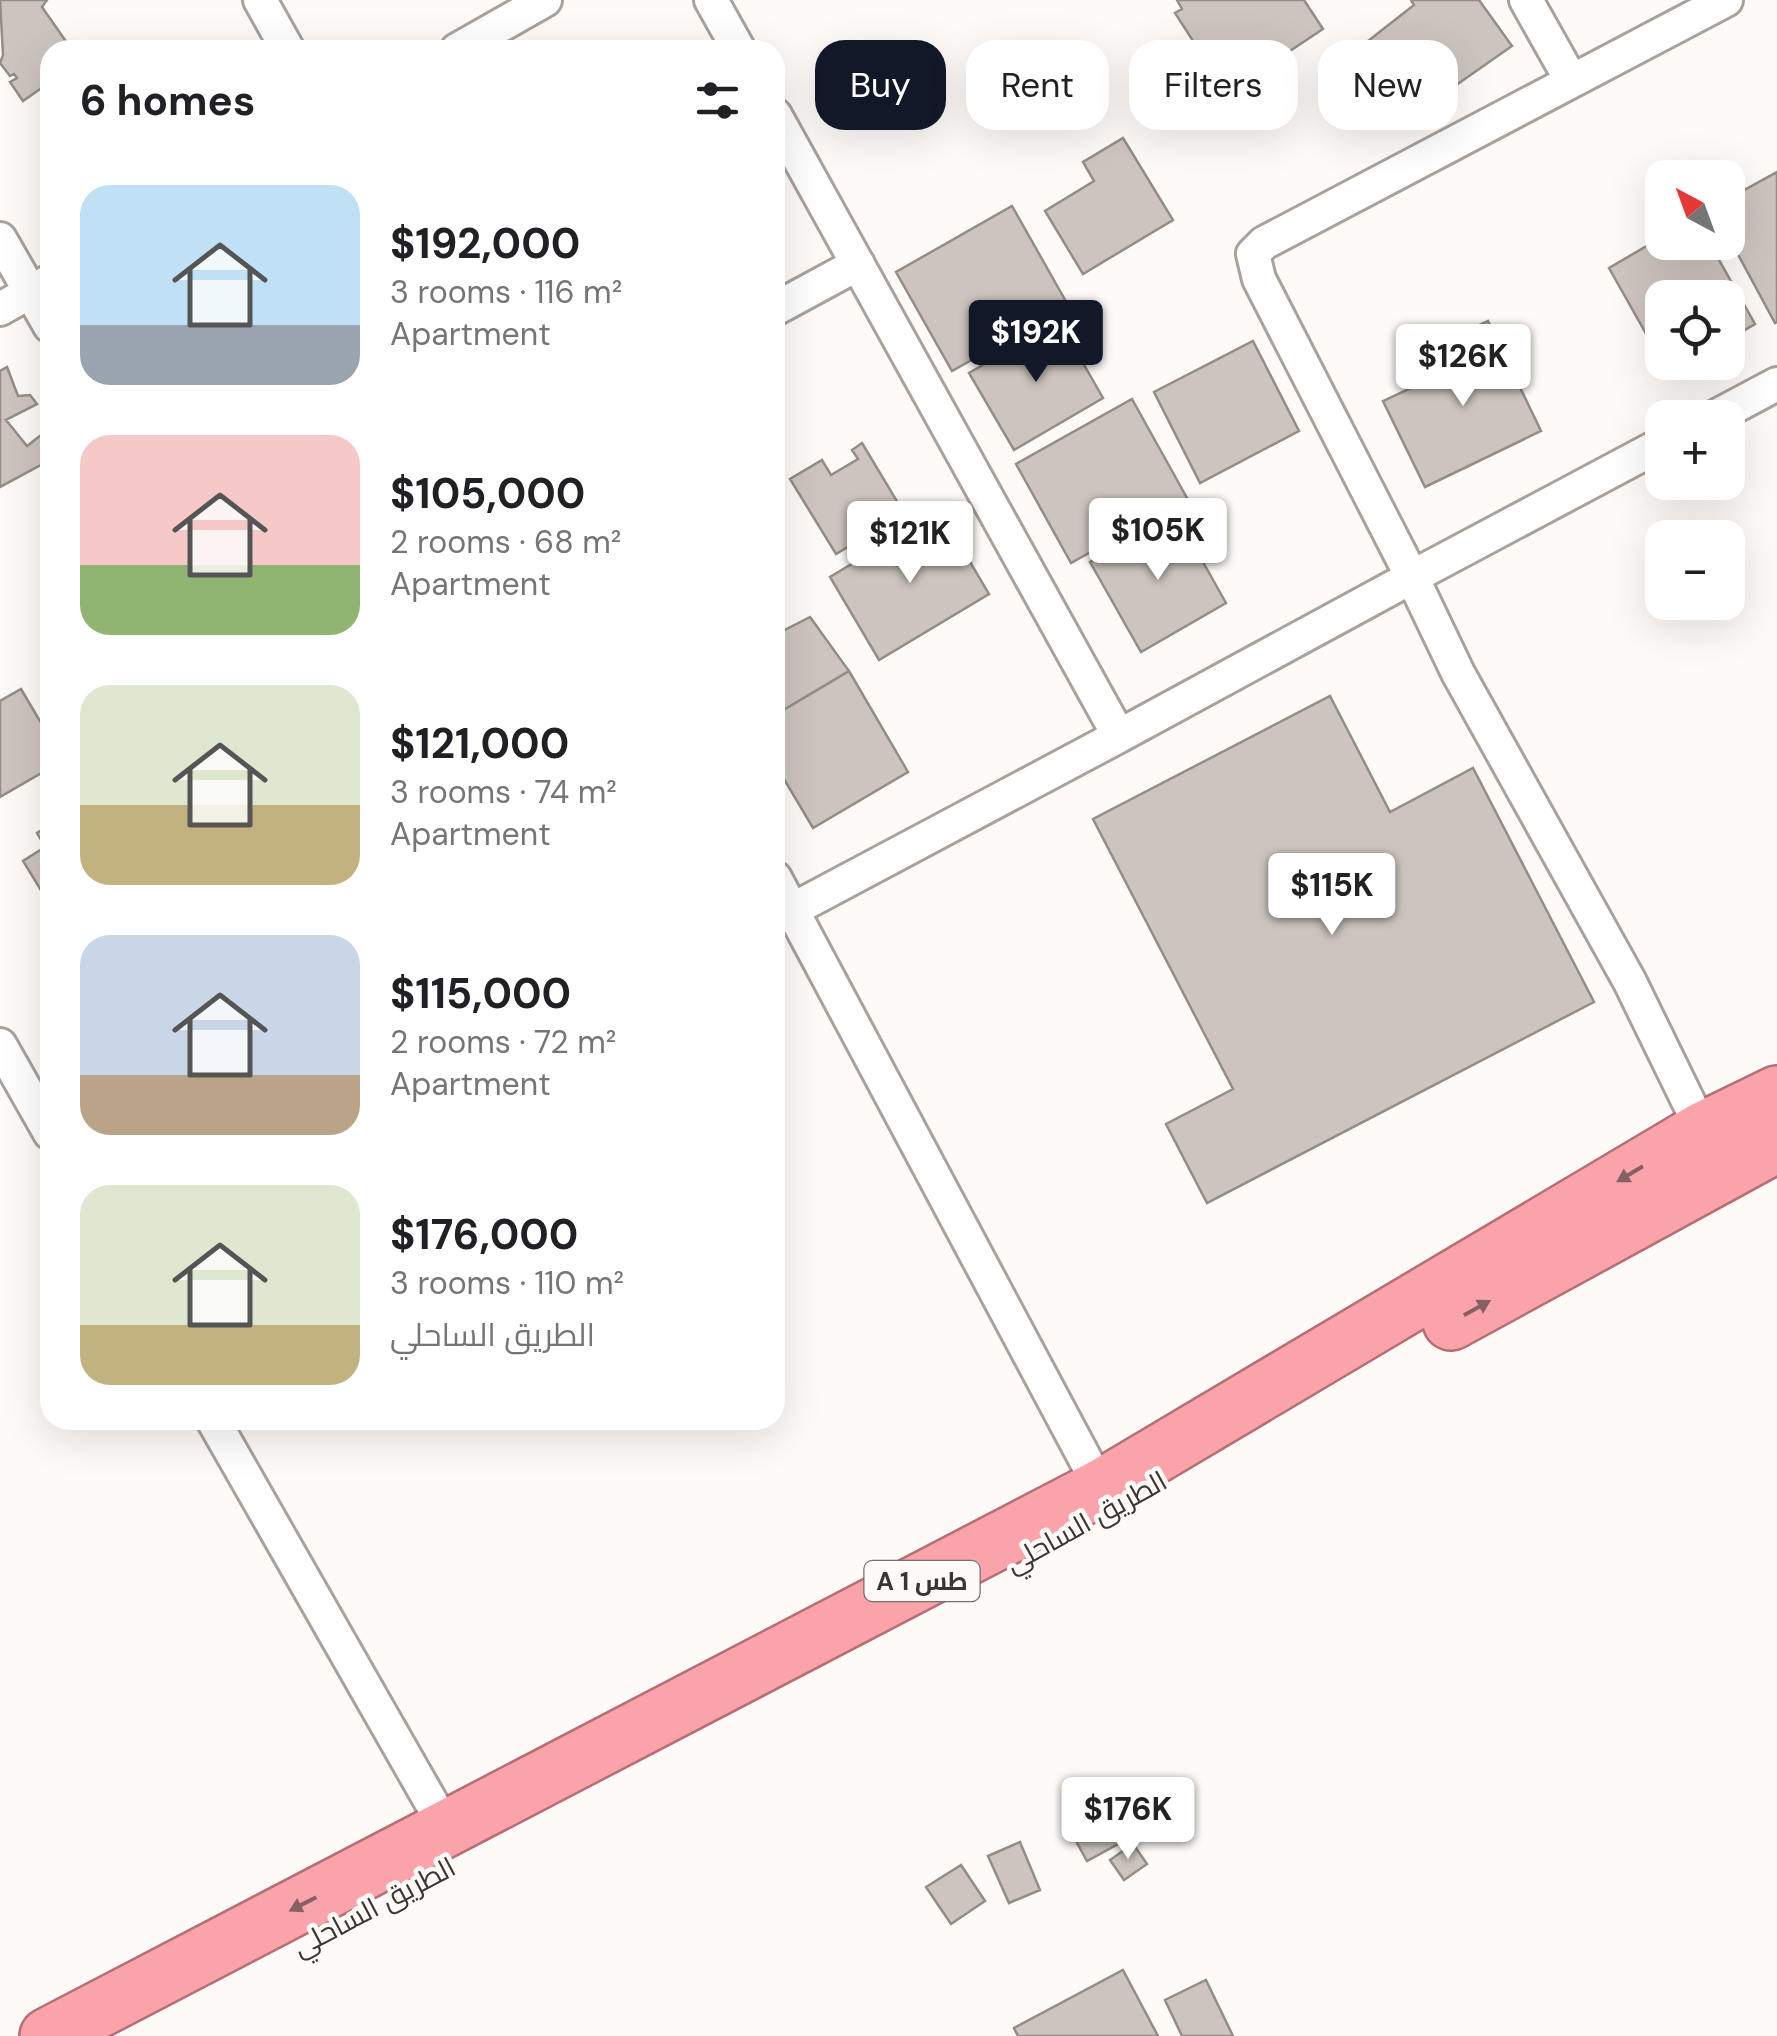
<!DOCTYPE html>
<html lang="en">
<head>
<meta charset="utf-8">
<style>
	:root { --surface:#fff; --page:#f6f6f6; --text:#202124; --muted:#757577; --accent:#111827 }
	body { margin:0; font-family:"DM Sans",Cairo,sans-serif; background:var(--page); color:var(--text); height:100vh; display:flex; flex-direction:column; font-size:38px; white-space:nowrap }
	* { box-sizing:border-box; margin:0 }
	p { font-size:32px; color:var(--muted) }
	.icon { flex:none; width:55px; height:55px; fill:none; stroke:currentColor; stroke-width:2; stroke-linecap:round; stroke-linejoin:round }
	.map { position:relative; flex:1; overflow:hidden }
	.sheet { position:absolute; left:40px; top:40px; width:745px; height:1390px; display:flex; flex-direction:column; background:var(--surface); border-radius:30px; box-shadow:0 10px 40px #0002 }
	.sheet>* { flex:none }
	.hud { position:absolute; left:815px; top:40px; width:810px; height:90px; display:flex; gap:20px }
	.needle { width:65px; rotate:319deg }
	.controls { position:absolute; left:1645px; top:160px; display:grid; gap:20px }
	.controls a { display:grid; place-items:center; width:100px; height:100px; border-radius:20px; background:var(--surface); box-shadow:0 10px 40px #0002; font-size:50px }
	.price { position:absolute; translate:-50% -85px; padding:0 22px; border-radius:10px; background:#fff; color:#222; font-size:32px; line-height:65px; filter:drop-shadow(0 2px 5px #0008) }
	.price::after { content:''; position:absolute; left:50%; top:60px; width:30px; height:22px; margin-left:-15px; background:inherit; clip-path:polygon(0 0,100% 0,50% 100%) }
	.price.current { background:var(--accent); color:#fff }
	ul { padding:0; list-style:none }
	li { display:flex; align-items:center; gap:30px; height:250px; padding:0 40px }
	li span { display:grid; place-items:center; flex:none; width:280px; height:200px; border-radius:30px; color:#555 }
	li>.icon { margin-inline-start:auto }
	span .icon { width:120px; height:120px; fill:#fffc; stroke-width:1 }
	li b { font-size:42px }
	h2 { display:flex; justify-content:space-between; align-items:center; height:120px; padding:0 40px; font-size:42px }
	.tag { padding:0 35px; border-radius:30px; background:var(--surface); box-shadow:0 10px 40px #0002; font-size:35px; line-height:90px }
	.tag.current { background:var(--accent); color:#fff }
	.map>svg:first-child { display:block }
	.building { fill:#cdc5bd; stroke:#948d86; stroke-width:2.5 }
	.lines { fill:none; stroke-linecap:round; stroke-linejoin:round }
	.minor-casing { stroke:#aaa19b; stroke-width:38 }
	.trunk-casing { stroke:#b56e73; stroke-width:60 }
	.minor { stroke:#fff; stroke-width:32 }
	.trunk { stroke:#faa3ab; stroke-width:55 }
	.oneway { fill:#866163 }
	.labels { text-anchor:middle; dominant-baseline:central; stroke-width:9; stroke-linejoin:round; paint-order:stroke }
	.shield { fill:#fefaf8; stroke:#74706e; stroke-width:2.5 }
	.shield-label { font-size:25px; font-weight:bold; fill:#393533 }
	.street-label { font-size:28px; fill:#393533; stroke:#fefaf8 }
</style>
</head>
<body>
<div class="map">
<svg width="1777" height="2036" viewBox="0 0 1777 2036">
	<rect width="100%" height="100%" fill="#fefaf8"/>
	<path class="building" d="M0,0H47L42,7L72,50H50V82L23,101L10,82L17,78L14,74L10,76L0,63L3,55Z
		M1177,0H1304L1323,29L1257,73L1245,52L1213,72L1175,13L1182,9Z
		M1411,0H1479L1512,46L1409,118L1381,78L1389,72L1368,41L1414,5Z
		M1123,138L1173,220L1083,274L1045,211L1094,181L1083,162Z
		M1777,172V322L1775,323L1728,236V199Z
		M1012,206L1068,305L952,371L896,272Z
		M1662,237V242H1709L1755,324L1728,340V298H1662V362L1609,268Z
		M1059,321L1103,398L1014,450L969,373Z
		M1488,321L1541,431L1425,487L1383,401L1458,366L1446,341Z
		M1253,341L1299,431L1200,483L1154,392Z
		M7,367L18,396L30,395L37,404L6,420L27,446L41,435L50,449V460L0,487V371Z
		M1132,399L1187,498L1071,563L1016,464Z
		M862,443L904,513L836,554L790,479L822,460L831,475L858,459L852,450Z
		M940,511L989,594L879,660L830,577Z
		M1176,514L1226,603L1141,652L1090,562Z
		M810,617L849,671L775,715V635Z
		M849,671L908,772L813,828L775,764V715Z
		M21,689L50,738V768L0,797V701Z
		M1330,696L1390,812L1473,768L1594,1002L1207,1203L1166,1124L1233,1089L1093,819Z
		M50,825V905L23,861L45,847L37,833Z
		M1110,1797L1131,1837L1087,1861L1065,1821Z
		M1020,1842L1040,1890L1009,1903L988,1856Z
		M1133,1844L1147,1864L1124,1880L1110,1860Z
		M961,1865L985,1901L951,1924L926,1887Z
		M1123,1970L1158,2036H1018L1014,2028Z
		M1206,1980L1233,2036H1182L1165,2000Z"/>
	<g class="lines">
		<g class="minor-casing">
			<path id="minor" d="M260,0L288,50
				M711,0L739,50
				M1526,0L1571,80
				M457,50L545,0
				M775,115L1119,736L1412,577L1458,673L1630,982L1710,1146
				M0,239L50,326
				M0,309L50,281
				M775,309L858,264
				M1713,418L1777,384
				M1662,444L1412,577L1259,279L1253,254L1264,243L1726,0
				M775,878L1107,1500
				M775,919L1119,736
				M0,1045L50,1133
				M213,1420L447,1830"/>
		</g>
		<g class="trunk-casing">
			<path id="trunk" d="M1451,1322L1777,1144
				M48,2036L1102,1487L1703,1130L1777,1094"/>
		</g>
		<use href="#minor" class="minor"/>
		<use href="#trunk" class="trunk"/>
	</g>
	<defs><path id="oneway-solid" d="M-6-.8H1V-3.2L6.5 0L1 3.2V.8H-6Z" transform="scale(2.5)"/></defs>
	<g class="oneway">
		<use href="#oneway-solid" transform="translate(1630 1174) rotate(149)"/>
		<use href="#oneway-solid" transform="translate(1477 1308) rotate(-29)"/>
		<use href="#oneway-solid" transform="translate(303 1904) rotate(153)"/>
	</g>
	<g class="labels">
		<rect class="shield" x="864.5" y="1561" width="115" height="40" rx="8"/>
		<g class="shield-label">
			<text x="922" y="1581">A 1 طس</text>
		</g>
		<g class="street-label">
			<text transform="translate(1086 1522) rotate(-29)">الطريق الساحلي</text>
			<text transform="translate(374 1907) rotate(-28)">الطريق الساحلي</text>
		</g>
	</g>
</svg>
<div class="controls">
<a><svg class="needle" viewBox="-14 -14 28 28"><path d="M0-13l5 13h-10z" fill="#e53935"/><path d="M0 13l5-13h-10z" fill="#757577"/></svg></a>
<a><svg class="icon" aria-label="locate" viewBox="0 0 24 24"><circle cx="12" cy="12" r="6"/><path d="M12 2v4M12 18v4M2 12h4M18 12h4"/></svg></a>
<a>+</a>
<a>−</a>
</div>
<b class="price current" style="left:1036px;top:385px">$192K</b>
<b class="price" style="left:1463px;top:409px">$126K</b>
<b class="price" style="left:1158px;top:583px">$105K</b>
<b class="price" style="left:910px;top:586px">$121K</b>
<b class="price" style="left:1332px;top:938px">$115K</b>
<b class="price" style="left:1128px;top:1862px">$176K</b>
<div class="hud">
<a class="tag current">Buy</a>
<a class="tag">Rent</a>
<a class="tag">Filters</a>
<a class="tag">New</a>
</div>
<section class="sheet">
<h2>6 homes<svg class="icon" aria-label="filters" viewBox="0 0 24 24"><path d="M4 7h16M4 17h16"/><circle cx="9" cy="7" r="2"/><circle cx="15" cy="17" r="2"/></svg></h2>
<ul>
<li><span style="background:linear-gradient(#bfe0f5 70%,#9aa5b1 0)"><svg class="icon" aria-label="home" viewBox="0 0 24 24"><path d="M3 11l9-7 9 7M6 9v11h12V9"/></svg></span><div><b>$192,000</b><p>3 rooms · 116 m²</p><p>Apartment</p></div></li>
<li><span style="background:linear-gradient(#f6c9c9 65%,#8fb573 0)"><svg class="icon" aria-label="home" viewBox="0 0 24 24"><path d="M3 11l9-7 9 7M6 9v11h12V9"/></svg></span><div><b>$105,000</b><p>2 rooms · 68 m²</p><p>Apartment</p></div></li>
<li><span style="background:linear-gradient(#dfe7d0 60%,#c2b280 0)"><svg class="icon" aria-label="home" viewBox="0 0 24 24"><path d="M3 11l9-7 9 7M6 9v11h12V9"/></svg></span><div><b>$121,000</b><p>3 rooms · 74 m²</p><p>Apartment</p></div></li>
<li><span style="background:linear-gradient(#c9d6e8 70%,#b9a48a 0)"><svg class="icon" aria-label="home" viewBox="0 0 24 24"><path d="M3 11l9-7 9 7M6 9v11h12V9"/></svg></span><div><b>$115,000</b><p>2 rooms · 72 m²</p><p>Apartment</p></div></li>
<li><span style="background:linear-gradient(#dfe7d0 70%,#c2b280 0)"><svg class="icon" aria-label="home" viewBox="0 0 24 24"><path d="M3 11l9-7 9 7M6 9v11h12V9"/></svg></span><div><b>$176,000</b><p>3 rooms · 110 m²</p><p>الطريق الساحلي</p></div></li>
</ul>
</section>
</div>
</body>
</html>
